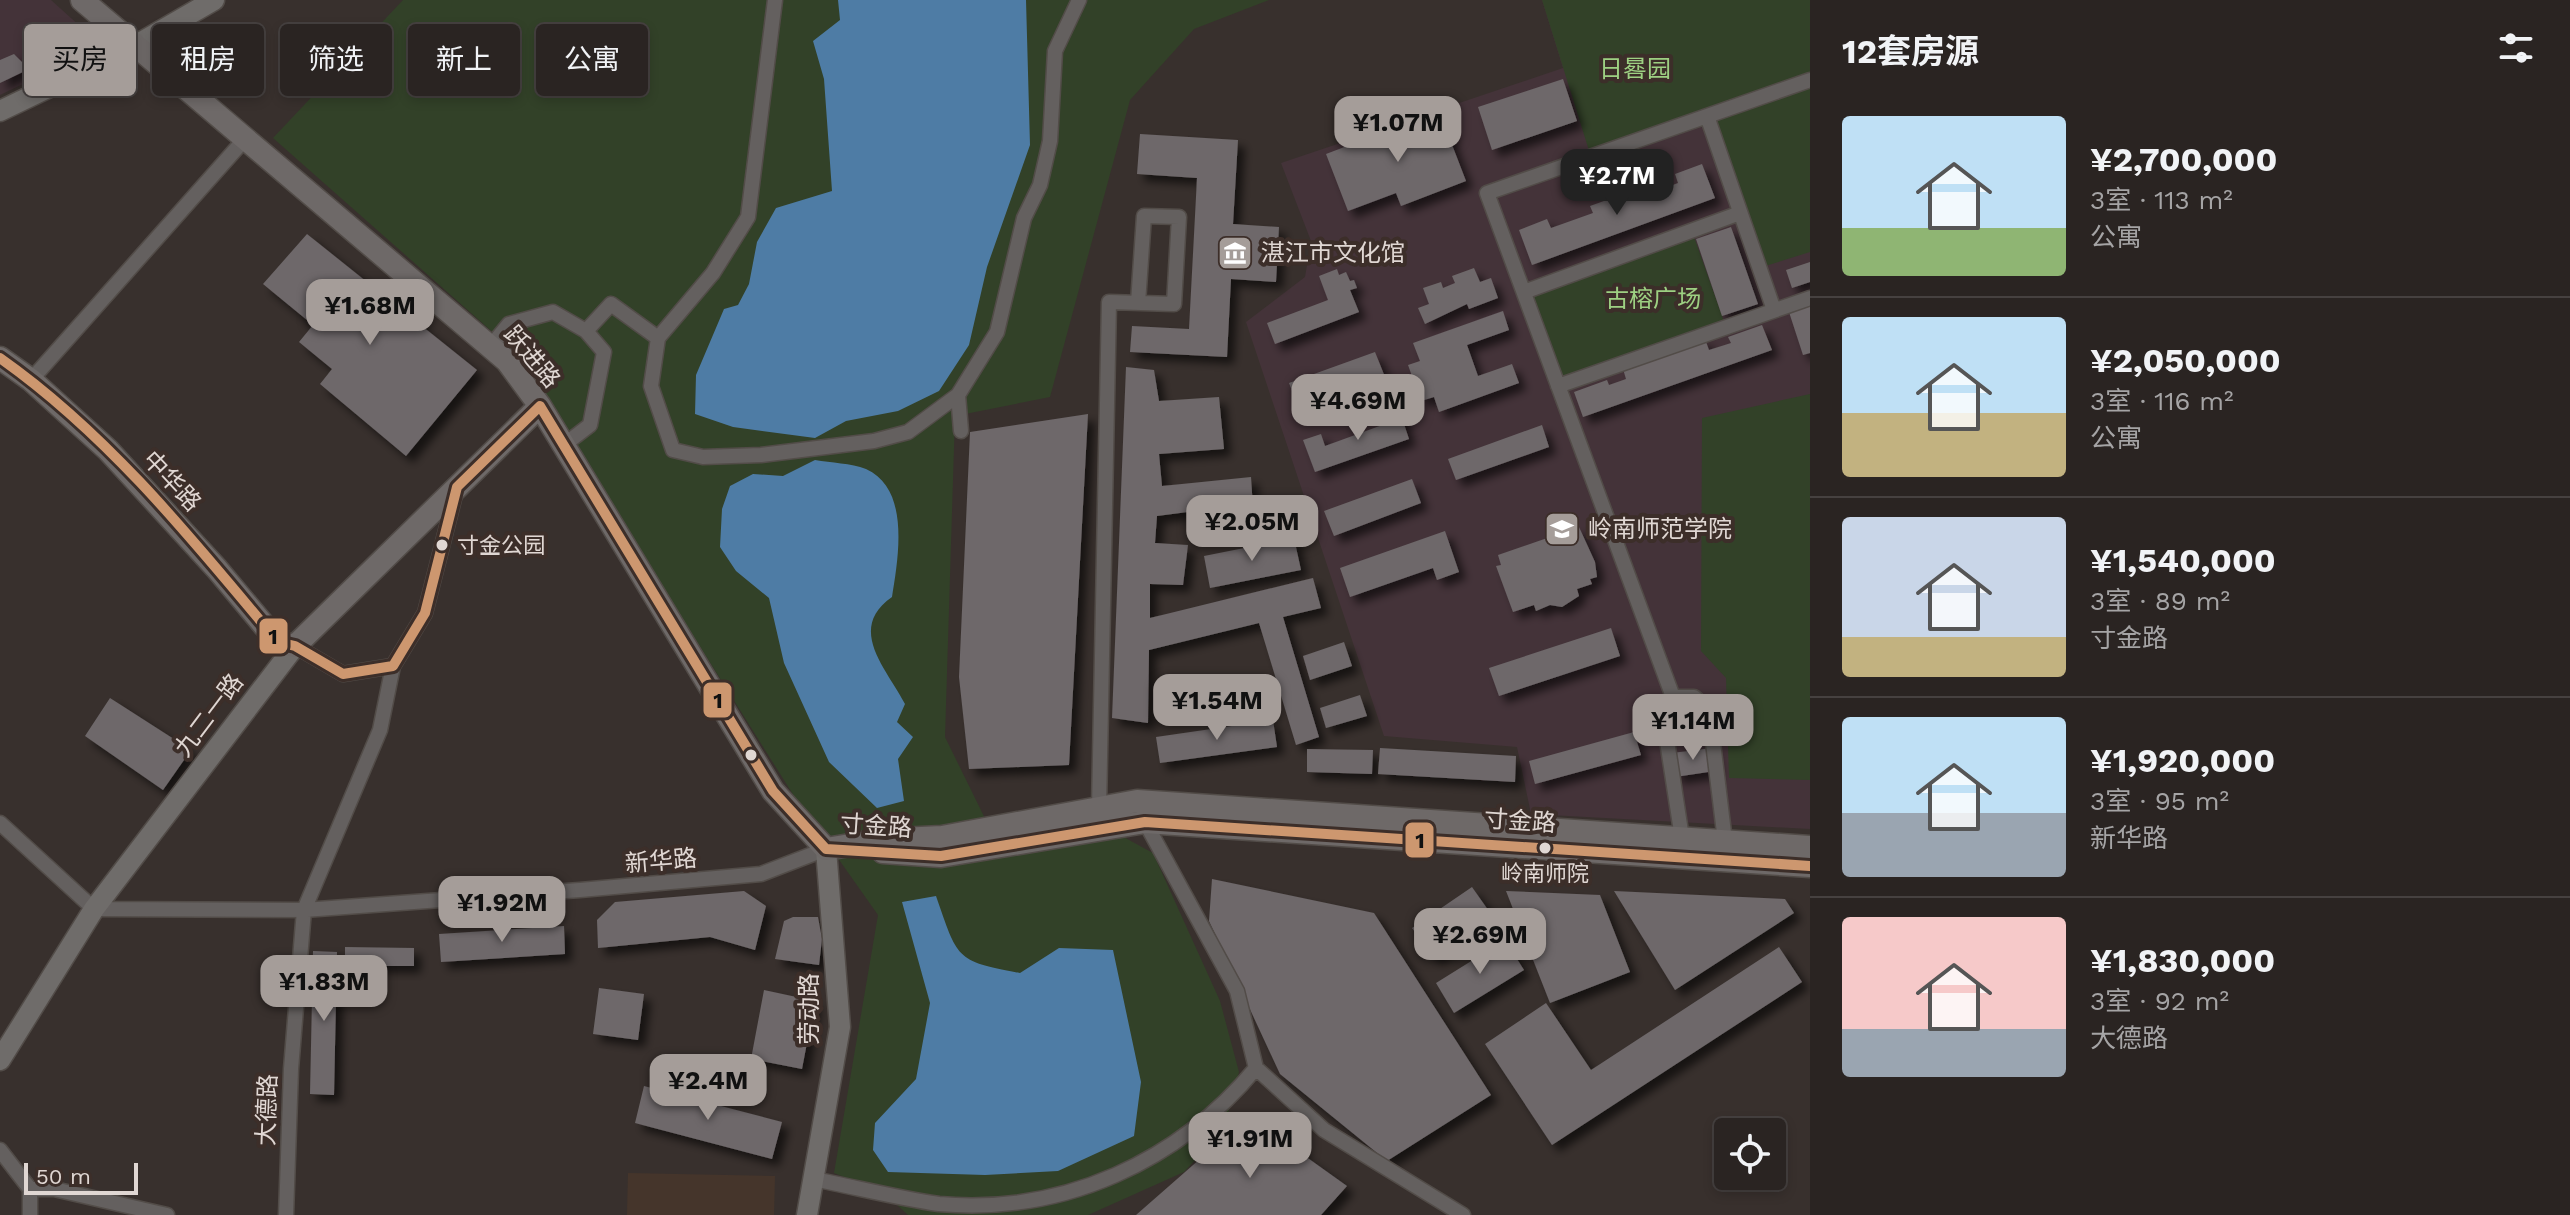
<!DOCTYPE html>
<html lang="zh">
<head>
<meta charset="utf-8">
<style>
	:root { --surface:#2a2422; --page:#322c2a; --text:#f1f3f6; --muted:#a5a4a5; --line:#464140; --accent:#a59d99 }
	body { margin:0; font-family:"Work Sans","Noto Sans SC",sans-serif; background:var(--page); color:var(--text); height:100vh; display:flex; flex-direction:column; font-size:30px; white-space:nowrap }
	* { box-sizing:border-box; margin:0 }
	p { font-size:26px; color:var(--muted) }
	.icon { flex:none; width:44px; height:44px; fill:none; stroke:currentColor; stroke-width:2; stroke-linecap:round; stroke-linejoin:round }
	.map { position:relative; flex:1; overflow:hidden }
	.sheet { display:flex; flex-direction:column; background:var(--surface); width:760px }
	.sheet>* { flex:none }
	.guide { position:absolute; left:24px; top:24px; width:760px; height:72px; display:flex; gap:16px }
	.fabs { position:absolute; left:1714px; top:1118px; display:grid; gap:16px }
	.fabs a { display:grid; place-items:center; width:72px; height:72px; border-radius:8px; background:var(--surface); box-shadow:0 4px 12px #0003,0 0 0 2px var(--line); font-size:40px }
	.scale { position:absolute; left:24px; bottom:20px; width:114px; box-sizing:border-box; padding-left:8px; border:4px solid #e0d7d3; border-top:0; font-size:22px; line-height:28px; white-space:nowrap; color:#e0d7d3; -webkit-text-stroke:6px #3c2e29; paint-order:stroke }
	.price { position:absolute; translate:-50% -68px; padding:0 18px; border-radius:16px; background:var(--accent); color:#111; font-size:26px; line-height:52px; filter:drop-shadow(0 2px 4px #0008) }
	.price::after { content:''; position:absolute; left:50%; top:48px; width:24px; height:18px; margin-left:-12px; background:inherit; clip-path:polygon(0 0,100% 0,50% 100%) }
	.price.on { background:#222; color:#fff }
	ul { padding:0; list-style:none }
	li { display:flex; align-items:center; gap:24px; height:200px; padding:0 32px }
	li+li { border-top:2px solid var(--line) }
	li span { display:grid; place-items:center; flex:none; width:224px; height:160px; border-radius:8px; color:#555 }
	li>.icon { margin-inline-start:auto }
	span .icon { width:96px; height:96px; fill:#fffc; stroke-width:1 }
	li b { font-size:34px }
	h2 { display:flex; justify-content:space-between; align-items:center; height:96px; padding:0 32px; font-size:34px }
	.tag { padding:0 28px; border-radius:8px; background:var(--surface); box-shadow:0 4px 12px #0003,0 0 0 2px var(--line); font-size:28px; line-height:72px }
	.tag.on { background:var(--accent); color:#111 }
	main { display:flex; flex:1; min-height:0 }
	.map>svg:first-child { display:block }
	.commercial { fill:#45352b }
	.education { fill:#443339 }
	.green { fill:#324128 }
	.water { fill:#4e7ca5 }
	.building { fill:#6e686a; filter:url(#shadow) }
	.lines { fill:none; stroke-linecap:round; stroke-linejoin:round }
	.street-casing { stroke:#524c48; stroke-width:17 }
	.secondary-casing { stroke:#524c48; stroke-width:23 }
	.primary-casing { stroke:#524c48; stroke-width:25 }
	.street { stroke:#64605f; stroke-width:14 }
	.secondary { stroke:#6f6c6a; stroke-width:20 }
	.primary { stroke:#6e6968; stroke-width:22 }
	.bus-1-casing { stroke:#3c2e29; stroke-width:16 }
	.bus-1 { stroke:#cd976f; stroke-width:10 }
	.bus-dot { fill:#e0d7d3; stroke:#3c2e29; stroke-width:3 }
	.labels { text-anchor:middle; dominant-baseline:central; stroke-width:8; stroke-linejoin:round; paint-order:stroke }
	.bus-label { font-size:22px; fill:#e0d7d3; stroke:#3c2e29; text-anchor:start }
	.park-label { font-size:24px; fill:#9dd082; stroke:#3c2e29 }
	.poi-label { font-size:24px; fill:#e0d7d3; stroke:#3c2e29; text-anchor:start }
	.street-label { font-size:24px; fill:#e0d7d3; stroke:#3c2e29 }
	.line-badge { stroke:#3c2e29; stroke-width:3 }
	.pale-badge-label { font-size:22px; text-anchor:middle; font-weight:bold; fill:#111 }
</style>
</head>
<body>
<main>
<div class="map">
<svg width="1810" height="1215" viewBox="0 0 1810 1215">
	<defs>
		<filter id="shadow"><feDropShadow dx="7" dy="7" stdDeviation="4" flood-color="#0009"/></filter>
	</defs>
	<rect width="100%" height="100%" fill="#38302d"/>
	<path class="commercial" d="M628,1173L775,1176L774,1215H627Z"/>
	<path class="education" d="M0,0H51L102,46L0,95Z
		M1542,0H1810V829L1531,814L1517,747L1384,736L1246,322L1305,277L1311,241L1281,163L1563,68Z"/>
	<path class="green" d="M403,0H1269L1194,29L1130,100L1050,397L955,416L945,737L1003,855L1118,834L1153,853L1220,1001L1239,1072L1224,1129L1184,1172L1088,1215H908L884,1193L834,1173L878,915L794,796L514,351L273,138Z
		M1542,0H1810V252L1759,268L1707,117L1591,157Z
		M1692,231L1726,327L1558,386L1524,292Z
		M1810,394V780L1729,778L1726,678L1701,651L1702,418Z"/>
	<path class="water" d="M838,0H1026L1030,145L987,267L969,345L939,391L898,411L846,421L815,438L733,427L695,414L696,375L724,309L738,305L749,284L757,242L776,208L832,191L824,79L813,41L840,20Z
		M815,460C831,463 851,463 866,469C911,489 898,559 892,597C846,629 887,669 905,704L897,722L913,737L898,759L904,801L877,808L829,762L784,663L769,598L736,571L720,547L722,509L730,486L753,474L783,476Z
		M936,896C958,959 955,961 1020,973L1059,948L1113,950L1141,1082L1134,1136L1058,1171L985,1175L888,1172L873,1150L875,1123L916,1079L930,1003L902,902Z"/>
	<path class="building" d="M14,54L29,69L0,83V60Z
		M1563,79L1577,121L1492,150L1478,107Z
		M1439,111L1466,181L1401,206L1396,193L1348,211L1326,154Z
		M1140,134L1238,140L1233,224L1279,227L1276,282L1231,279L1227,357L1130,352L1132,326L1189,329L1197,178L1137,174Z
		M1702,164L1715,198L1532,265L1519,230L1547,219L1551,228L1593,213L1590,206L1629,192L1632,200L1678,183L1675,174Z
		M1731,227L1758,304L1722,316L1696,239Z
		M307,234L477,370L406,456L320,384L332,369L299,342L313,325L263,284Z
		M1810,262V282L1792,288L1786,270Z
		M1474,268L1480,282L1491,278L1498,298L1469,309L1467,304L1425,324L1418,308L1429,304L1423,288L1441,282L1443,288L1455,283L1452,276Z
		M1337,269L1339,275L1346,272L1350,281L1354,280L1357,288L1350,290L1359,312L1275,344L1267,323L1328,300L1319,276Z
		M1810,305V353L1803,355L1789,312Z
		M1503,311L1509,330L1467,345L1478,376L1512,364L1519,383L1439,412L1434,397L1421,401L1408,365L1420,361L1413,343Z
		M1762,325L1772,350L1583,417L1574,392L1607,380L1609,385L1626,379L1623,369L1705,339L1709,350L1731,343L1728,337Z
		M1375,352L1385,377L1299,409L1289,383Z
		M1126,367L1154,370L1159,401L1219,397L1224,449L1159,454L1162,486L1251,477L1254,523L1207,530L1203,510L1157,516L1155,543L1188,545L1183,585L1150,584V618L1313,578L1321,608L1283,617L1319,737L1296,745L1259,623L1149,650L1148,723L1112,718Z
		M1398,406L1409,439L1315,472L1303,440L1321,434L1325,446L1385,424L1381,412Z
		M1088,414L1069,765L969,769L959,677L970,432Z
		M1542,425L1549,447L1456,480L1448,459Z
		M1412,479L1421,503L1334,536L1324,511Z
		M1579,527L1595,562L1597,577L1590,579L1592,584L1577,589L1579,596L1562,607L1550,605L1536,611L1534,605L1513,612L1496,566L1501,565L1498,555Z
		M1445,531L1459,572L1437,580L1433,568L1350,597L1340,568Z
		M1294,538L1301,570L1210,588L1204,556Z
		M1611,628L1620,656L1499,696L1489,668Z
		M1344,642L1352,666L1310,680L1303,656Z
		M1360,695L1367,716L1326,728L1320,708Z
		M110,698L191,750L163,790L85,736Z
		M1273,720L1277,747L1160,763L1156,737Z
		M1634,732L1641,755L1535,784L1529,761Z
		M1380,748L1516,756L1515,782L1378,774Z
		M1712,748L1715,771L1675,777L1672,753Z
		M1307,749L1373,750L1372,774L1307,772Z
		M1212,879L1374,913L1491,1095L1387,1161L1280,1074L1209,921Z
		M1472,887L1493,917L1434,958L1412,928Z
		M744,891L766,906L755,950L710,937L598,948L597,920L615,902Z
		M1506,891L1600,895L1630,972L1550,1003Z
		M1614,891L1785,899L1794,913L1675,990Z
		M793,917H818L822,939L819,965L775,959L784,921Z
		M564,926L565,954L441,962L439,934Z
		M1505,940L1524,970L1454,1013L1436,983Z
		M345,947L414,948V966H345Z
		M1779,947L1802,982L1552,1145L1485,1044L1546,1003L1591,1070Z
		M313,951L337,952L334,1095L310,1094Z
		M599,988L644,994L638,1040L593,1034Z
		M764,990L815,1001L802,1069L751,1059Z
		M644,1086L782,1122L772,1159L635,1123Z
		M1249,1116L1347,1186L1321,1215H1136Z"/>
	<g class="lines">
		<g class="street-casing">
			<path id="street" d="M1707,116L1774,310
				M1524,292L1740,213
				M658,338L651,386L673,450L703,457L761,455L874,441L908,432L958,395
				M491,346L509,324L553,312L586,331
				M31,380L244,140
				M1558,386L1810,298
				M961,431L958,395L997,332L1024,218L1040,185L1050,141L1055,51L1079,0
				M564,445L590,425L604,352L586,331L611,304L658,338L713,273L748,217L775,0
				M295,646L343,674L393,666L425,613L456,491
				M1673,697L1487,193L1810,80
				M1099,808L1109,302L1174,304L1179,217L1144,216L1138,303
				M0,823L94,909L304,910L580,890L761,874L826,849
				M1682,838L1663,715L1665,704L1673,697H1694L1709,710L1725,841
				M1256,1068L1324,1130L1463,1215
				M0,1150L30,1189H54L167,1215
				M813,1179C855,1187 897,1198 939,1204C1064,1215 1179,1161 1256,1068L1237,991L1145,822
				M30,1215V1189
				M286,1215L291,1069L304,910L380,730L393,666"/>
		</g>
		<g class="secondary-casing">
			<path id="secondary" d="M0,111L133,47L214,0
				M0,1060L94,909L295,646
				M807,1215L840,1027L826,849"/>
		</g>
		<g class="primary-casing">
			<path id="primary" d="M82,0L507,361L540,406L773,791L826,849
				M0,358L31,380L108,450L217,569L278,642L295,646L540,406
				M826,849L880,840L942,837L1137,801L1810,847
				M883,852L941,856L1145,822L1810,866"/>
		</g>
		<use href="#street" class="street"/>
		<use href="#secondary" class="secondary"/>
		<use href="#primary" class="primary"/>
		<g class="bus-1-casing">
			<path id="bus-1" d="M0,358C108,434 194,541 278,642L295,646L343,674L393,666L425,613L457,487L540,406L773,791L826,849L941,856L1145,822L1810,866"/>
		</g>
		<use href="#bus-1" class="bus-1"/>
	</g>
	<defs>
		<g id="museum-square" transform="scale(1.8)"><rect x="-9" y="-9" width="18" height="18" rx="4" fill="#a59d99" stroke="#3c2e29"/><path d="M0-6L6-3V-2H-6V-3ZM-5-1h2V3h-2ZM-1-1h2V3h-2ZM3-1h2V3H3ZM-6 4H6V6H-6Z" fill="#fff"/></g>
		<g id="university-square" transform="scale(1.8)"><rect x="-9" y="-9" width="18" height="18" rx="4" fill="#a59d99" stroke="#3c2e29"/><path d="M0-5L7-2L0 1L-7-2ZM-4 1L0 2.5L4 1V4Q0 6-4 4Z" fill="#fff"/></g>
	</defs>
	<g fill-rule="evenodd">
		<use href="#museum-square" x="1235" y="253"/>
		<use href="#university-square" x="1562" y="529"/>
	</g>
	<g class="bus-dot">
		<circle cx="442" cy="545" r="7"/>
		<circle cx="751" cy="755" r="7"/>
		<circle cx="1545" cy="848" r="7"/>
	</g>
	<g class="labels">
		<g class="bus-label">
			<text x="457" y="545">寸金公园</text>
			<text x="1545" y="873" text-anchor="middle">岭南师院</text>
		</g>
		<g class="park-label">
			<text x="1635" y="69">日晷园</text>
			<text x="1653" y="299">古榕广场</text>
		</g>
		<g class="poi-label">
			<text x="1261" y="253">湛江市文化馆</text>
			<text x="1588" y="529">岭南师范学院</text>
		</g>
		<g class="street-label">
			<text transform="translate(532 357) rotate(50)">跃进路</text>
			<text transform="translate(172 481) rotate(47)">中华路</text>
			<text transform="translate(209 715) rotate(-53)">九二一路</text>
			<text transform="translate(1520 821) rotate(4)">寸金路</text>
			<text transform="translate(876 826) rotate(4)">寸金路</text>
			<text transform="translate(661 861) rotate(-5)">新华路</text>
			<text transform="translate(809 1009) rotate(-90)">劳动路</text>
			<text transform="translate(267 1110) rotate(-88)">大德路</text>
		</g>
	</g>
	<g class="line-badge">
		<rect x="258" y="617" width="31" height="38" rx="8" fill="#cd976f"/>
		<rect x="702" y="681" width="31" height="38" rx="8" fill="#cd976f"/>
		<rect x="1404" y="821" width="31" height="38" rx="8" fill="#cd976f"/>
	</g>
	<g class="pale-badge-label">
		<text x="273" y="644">1</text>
		<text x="718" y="708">1</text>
		<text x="1420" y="848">1</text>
	</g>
</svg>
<div class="fabs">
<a><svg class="icon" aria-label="locate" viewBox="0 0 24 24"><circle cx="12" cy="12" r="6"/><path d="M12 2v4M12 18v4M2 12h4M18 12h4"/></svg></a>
</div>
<div class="scale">50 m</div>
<b class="price" style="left:1398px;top:164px">¥1.07M</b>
<b class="price on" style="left:1617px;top:217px">¥2.7M</b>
<b class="price" style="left:370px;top:347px">¥1.68M</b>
<b class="price" style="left:1358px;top:442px">¥4.69M</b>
<b class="price" style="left:1252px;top:563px">¥2.05M</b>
<b class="price" style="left:1217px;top:742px">¥1.54M</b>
<b class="price" style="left:1693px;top:762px">¥1.14M</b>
<b class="price" style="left:502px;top:944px">¥1.92M</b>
<b class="price" style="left:1480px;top:976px">¥2.69M</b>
<b class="price" style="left:324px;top:1023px">¥1.83M</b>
<b class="price" style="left:708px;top:1122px">¥2.4M</b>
<b class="price" style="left:1250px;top:1180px">¥1.91M</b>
<div class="guide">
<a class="tag on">买房</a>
<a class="tag">租房</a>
<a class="tag">筛选</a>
<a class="tag">新上</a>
<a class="tag">公寓</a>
</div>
</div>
<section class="sheet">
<h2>12套房源<svg class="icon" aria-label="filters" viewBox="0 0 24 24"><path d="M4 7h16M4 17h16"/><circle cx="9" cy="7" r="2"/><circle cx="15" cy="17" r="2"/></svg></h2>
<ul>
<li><span style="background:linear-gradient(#bfe0f5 70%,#8fb573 0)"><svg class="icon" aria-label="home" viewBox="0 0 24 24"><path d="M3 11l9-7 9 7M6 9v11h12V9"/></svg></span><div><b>¥2,700,000</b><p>3室 · 113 m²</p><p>公寓</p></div></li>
<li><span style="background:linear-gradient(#bfe0f5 60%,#c2b280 0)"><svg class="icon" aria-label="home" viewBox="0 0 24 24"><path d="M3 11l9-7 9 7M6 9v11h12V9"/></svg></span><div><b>¥2,050,000</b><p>3室 · 116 m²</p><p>公寓</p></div></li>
<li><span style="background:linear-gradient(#c9d6e8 75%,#c2b280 0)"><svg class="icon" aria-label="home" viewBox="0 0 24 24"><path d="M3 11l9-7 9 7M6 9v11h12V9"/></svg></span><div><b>¥1,540,000</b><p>3室 · 89 m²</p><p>寸金路</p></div></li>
<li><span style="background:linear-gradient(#bfe0f5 60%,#9aa5b1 0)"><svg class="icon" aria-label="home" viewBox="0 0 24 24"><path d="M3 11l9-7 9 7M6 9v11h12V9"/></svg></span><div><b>¥1,920,000</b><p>3室 · 95 m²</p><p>新华路</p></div></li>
<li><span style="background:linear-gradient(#f6c9c9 70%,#9aa5b1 0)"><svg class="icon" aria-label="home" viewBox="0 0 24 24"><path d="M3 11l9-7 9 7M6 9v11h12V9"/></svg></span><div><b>¥1,830,000</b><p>3室 · 92 m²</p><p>大德路</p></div></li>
</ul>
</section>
</main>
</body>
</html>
